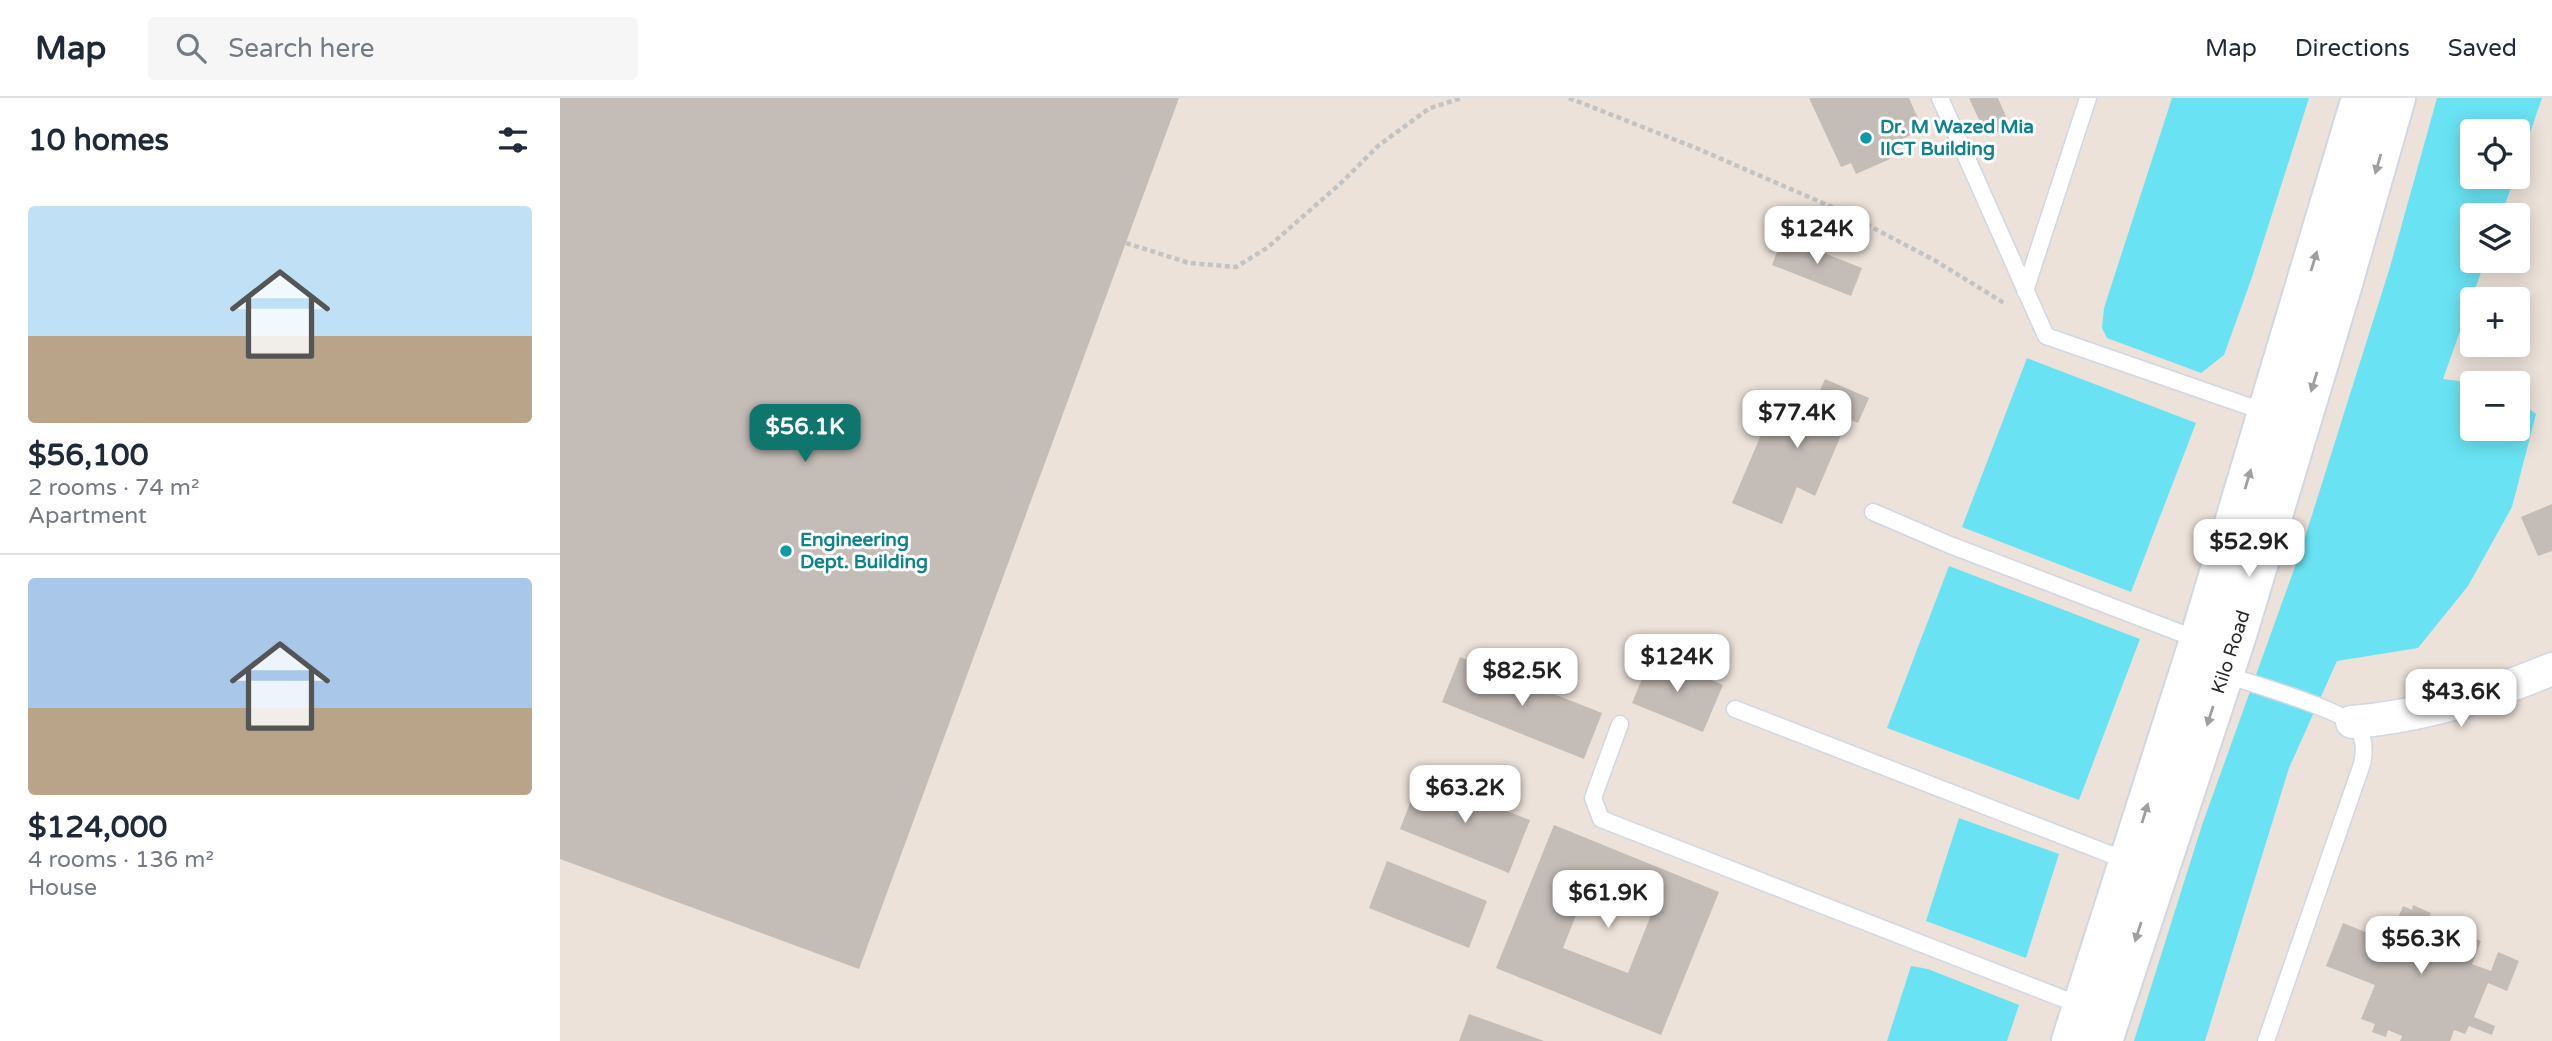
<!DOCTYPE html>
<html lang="en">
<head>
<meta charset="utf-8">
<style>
	:root { --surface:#fff; --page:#f6f6f7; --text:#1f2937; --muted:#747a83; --line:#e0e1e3; --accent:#0f766e }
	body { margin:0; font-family:"Varela Round",sans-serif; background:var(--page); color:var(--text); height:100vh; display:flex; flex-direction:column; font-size:26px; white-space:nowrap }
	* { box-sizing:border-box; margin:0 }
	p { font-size:23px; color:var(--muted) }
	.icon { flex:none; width:38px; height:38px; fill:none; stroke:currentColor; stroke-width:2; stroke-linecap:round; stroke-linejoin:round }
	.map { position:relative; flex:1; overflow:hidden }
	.sheet { display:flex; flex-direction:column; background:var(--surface); width:560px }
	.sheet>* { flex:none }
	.buttons { position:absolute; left:1900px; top:21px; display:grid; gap:14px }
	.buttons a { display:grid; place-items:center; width:70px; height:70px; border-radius:7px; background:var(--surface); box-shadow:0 4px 18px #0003; font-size:35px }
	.price { position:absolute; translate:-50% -60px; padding:0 16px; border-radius:14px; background:#fff; color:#222; font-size:23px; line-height:46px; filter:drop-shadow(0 2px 4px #0008) }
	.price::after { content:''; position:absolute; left:50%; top:42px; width:21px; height:16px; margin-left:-10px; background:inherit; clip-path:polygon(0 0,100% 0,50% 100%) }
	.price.on { background:var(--accent); color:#fff }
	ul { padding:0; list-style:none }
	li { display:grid; align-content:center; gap:14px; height:371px; padding:0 28px }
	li+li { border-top:2px solid var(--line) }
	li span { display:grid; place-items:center; height:217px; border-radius:7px; color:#555 }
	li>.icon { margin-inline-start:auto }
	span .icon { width:126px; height:126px; fill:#fffc; stroke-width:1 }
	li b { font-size:30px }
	h2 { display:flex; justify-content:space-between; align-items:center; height:84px; padding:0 28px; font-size:30px }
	header { display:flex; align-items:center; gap:42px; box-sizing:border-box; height:98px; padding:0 35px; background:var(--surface); border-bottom:2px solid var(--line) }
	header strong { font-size:33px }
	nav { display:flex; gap:38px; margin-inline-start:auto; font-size:24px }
	.search { width:490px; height:63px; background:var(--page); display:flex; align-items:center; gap:18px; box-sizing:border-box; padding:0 24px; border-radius:7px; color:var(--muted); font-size:26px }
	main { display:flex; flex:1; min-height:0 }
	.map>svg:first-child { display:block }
	.water { fill:#69e3f3 }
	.building { fill:#c4bcb7; fill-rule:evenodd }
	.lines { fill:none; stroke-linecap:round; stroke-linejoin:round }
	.service-casing { stroke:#d0d6e3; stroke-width:19 }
	.minor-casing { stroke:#d0d6e3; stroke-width:35 }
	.tertiary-casing { stroke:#d0d6e3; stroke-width:42 }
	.path { stroke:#c3c3c3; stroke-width:4.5; stroke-dasharray:5 3.5; stroke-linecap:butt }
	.service { stroke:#fff; stroke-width:16 }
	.minor { stroke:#fff; stroke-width:32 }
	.tertiary { stroke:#fff; stroke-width:38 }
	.oneway { fill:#9f9f9f }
	.culture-dot { fill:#0f9aa8; stroke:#fff; stroke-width:2.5 }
	.labels { text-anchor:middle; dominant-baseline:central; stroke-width:6; stroke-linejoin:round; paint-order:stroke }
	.culture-label { font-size:19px; font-weight:bold; fill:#0d838f; stroke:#fff; text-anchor:start }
	.street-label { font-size:19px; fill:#292929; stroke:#fff }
</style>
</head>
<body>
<header>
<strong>Map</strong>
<div class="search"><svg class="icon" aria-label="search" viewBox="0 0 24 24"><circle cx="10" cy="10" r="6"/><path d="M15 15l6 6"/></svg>Search here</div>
<nav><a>Map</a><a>Directions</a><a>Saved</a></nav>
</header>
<main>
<section class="sheet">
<h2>10 homes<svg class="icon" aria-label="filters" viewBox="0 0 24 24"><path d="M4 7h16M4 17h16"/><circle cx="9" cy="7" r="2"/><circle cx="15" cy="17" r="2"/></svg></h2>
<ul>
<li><span style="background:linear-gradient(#bfe0f5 60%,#b9a48a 0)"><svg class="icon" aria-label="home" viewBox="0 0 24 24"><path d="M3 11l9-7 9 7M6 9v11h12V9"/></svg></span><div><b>$56,100</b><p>2 rooms · 74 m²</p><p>Apartment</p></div></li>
<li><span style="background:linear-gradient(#a9c7e8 60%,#b9a48a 0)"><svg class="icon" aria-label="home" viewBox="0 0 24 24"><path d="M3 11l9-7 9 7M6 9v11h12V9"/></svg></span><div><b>$124,000</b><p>4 rooms · 136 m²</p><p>House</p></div></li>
</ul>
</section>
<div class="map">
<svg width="1992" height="943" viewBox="0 0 1992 943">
	<rect width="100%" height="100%" fill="#ece2da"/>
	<path class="water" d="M1612,0H1749L1692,179L1664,257L1641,275L1547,240L1542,230L1544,210Z
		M1877,0H1982L1958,69V33H1913V79H1955L1941,117H1913V163H1925L1883,281L1913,285V331H1958V303L1976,316L1952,409L1908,488L1858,550L1777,563L1729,670L1645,943H1574L1642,727L1741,452L1830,169Z
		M1467,260L1636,325L1571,494L1402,429Z
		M1389,468L1580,541L1519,702L1327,630Z
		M1399,720L1499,756L1466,860L1366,823Z
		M1351,868L1368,871L1459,907L1447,943H1327Z"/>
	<path class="building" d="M0,0H619L299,871L0,761Z
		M1249,0H1349L1363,32L1325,48L1330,61L1296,76L1291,65L1281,69Z
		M1409,0H1438L1450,28L1427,39Z
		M1223,139L1302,170L1291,198L1212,167Z
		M1265,281L1309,300L1298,325L1288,321L1255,398L1237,389L1222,426L1172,405L1212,311L1252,327L1254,323L1259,325L1261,321L1228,307L1234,292L1256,301Z
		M1992,406V453L1978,458L1961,419Z
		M1092,557L1163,587L1143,634L1072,605Z
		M900,559L1042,615L1024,661L882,604Z
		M860,679L970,722L949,775L840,731Z
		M994,727L1159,794L1101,937L936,870ZM1026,792L1091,817L1068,875L1003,850Z
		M827,763L927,803L909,850L809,810Z
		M1853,807L1871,815L1869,819L1877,823L1879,818L1895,824L1892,829L1902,833L1904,828L1916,833L1913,840L1921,843L1912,866L1931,873L1938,854L1959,863L1947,893L1928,885L1914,919L1935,928L1932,937L1909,928L1905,936L1894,932L1890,943H1840L1842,938L1828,932L1826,939L1812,934L1815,926L1801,921L1815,887L1766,868L1783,825L1828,843L1843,808L1852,812Z
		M909,916L984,943H899Z"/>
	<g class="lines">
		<g class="service-casing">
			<path id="service" d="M1380,0L1486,238L1708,315
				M1465,193L1528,0
				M1313,414L1390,447L1639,542
				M1663,576C1687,584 1787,613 1798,630C1805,642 1805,653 1802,666L1706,943
				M1175,611L1570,764
				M1060,626L1033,700L1041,721L1522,908"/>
		</g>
		<g class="minor-casing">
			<path id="minor" d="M1792,624C1861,619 1928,598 1992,571"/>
		</g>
		<g class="tertiary-casing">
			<path id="tertiary" d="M1511,943L1639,542L1801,0
				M1543,943L1677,537L1782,189L1836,0"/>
		</g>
		<path class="path" d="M1009,0L1136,50L1279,112L1374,162L1444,205
			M566,145L629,165L676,169L707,150L781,85L819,47L870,10L902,0"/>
		<use href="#service" class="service"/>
		<use href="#minor" class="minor"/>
		<use href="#tertiary" class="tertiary"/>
	</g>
	<defs><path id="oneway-solid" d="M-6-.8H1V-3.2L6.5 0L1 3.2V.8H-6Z" transform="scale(1.75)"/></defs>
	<g class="oneway">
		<use href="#oneway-solid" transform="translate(1818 66) rotate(106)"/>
		<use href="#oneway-solid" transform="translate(1754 163) rotate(-73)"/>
		<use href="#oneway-solid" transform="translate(1754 284) rotate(107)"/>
		<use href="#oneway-solid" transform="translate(1688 381) rotate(-73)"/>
		<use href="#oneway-solid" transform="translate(1650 618) rotate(108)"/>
		<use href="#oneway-solid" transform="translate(1585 715) rotate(-73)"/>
		<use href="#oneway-solid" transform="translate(1578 834) rotate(108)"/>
	</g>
	<g class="culture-dot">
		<circle cx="1306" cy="40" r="7"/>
		<circle cx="226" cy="453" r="7"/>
	</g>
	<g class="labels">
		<g class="culture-label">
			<text x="1320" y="29">Dr. M Wazed Mia<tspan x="1320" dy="22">IICT Building</tspan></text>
			<text x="240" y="442">Engineering<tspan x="240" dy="22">Dept. Building</tspan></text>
		</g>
		<g class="street-label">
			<text transform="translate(1671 554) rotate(-72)">Kilo Road</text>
		</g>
	</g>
</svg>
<div class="buttons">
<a><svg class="icon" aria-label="locate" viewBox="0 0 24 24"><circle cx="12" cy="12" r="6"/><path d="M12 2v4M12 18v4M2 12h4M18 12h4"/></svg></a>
<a><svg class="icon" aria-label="layers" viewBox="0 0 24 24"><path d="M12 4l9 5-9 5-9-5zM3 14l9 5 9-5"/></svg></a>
<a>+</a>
<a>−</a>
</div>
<b class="price" style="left:1257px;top:168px">$124K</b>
<b class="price" style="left:1237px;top:352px">$77.4K</b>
<b class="price on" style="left:245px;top:366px">$56.1K</b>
<b class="price" style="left:1689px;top:481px">$52.9K</b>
<b class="price" style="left:1117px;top:596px">$124K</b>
<b class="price" style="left:962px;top:610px">$82.5K</b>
<b class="price" style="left:1901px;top:631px">$43.6K</b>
<b class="price" style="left:905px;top:727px">$63.2K</b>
<b class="price" style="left:1048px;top:832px">$61.9K</b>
<b class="price" style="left:1861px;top:878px">$56.3K</b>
</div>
</main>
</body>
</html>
